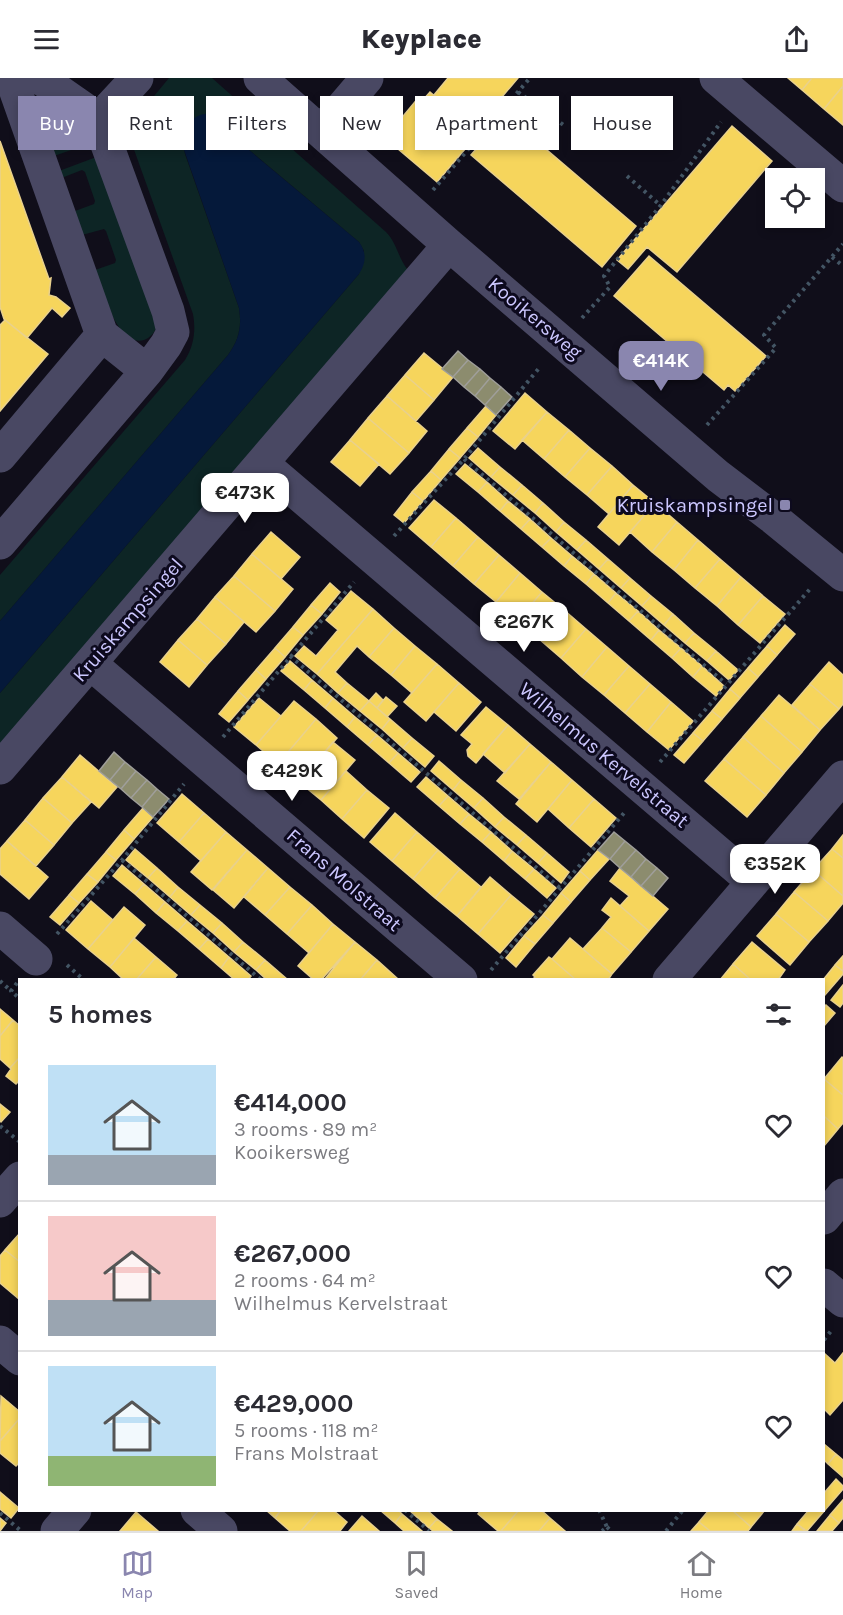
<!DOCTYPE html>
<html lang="en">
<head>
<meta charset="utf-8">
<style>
	:root { --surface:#fff; --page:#f2f2f3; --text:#2b2b33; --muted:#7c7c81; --line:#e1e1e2; --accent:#8a86af }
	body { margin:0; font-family:Karla,sans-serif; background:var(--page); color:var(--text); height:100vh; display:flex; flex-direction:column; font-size:22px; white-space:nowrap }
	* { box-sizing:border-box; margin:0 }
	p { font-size:20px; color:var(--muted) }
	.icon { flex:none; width:33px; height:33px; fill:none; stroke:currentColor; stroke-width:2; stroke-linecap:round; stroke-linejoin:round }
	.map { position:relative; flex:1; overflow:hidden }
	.panel { position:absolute; left:18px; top:900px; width:807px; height:534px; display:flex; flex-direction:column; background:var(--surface); border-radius:0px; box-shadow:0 3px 9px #0003 }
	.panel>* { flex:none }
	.guide { position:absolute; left:18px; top:18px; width:807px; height:54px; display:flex; gap:12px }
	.tools { position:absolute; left:765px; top:90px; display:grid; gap:12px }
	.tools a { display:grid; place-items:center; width:60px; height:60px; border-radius:0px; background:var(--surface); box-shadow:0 3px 9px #0003; font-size:30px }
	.price { position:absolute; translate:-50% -51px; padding:0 14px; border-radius:12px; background:#fff; color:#222; font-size:20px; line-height:39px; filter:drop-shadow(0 2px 3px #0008) }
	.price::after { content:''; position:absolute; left:50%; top:36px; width:18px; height:14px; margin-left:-9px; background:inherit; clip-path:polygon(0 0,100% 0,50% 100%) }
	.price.current { background:var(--accent); color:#fff }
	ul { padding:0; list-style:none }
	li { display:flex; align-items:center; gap:18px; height:150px; padding:0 30px }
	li+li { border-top:2px solid var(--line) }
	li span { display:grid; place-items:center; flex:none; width:168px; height:120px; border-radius:0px; color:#555 }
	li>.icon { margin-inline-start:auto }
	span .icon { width:72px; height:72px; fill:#fffc; stroke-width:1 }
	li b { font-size:26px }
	h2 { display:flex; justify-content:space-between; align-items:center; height:72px; padding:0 30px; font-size:26px }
	.tag { padding:0 21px; border-radius:0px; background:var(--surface); box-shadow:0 3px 9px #0003; font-size:21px; line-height:54px }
	.tag.current { background:var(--accent); color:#fff }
	header { display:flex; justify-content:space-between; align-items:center; height:78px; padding:0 30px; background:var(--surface); font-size:27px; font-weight:800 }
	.menu { display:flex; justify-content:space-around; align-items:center; height:84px; border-top:2px solid var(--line); background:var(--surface); font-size:16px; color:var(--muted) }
	.menu a { display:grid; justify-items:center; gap:3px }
	.menu .current { color:var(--accent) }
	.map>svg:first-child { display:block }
	.green { fill:#0d2525 }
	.water { fill:#05193a }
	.homes { fill:#f6d55c; stroke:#e9d18d; stroke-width:1.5 }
	.industry { fill:#8c8c6e; stroke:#9f9e9a; stroke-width:1.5 }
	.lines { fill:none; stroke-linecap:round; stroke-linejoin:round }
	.path { stroke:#435564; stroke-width:4; stroke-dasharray:3 4.5; stroke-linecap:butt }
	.minor { stroke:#494863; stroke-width:33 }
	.poi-dot { fill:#8a86af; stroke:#0d0a1e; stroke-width:2 }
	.labels { text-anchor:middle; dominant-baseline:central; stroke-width:6; stroke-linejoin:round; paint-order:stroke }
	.street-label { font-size:20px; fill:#ccc7ff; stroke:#0d0a1e }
	.poi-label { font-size:20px; fill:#ccc7ff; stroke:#0d0a1e; text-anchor:end }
</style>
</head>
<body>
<header><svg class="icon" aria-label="menu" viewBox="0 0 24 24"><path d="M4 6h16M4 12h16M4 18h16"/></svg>Keyplace<svg class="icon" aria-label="share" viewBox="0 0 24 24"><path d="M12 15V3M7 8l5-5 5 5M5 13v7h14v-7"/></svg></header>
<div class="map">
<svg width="843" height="1453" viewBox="0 0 843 1453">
	<rect width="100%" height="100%" fill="#100e1a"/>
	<path class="green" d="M169,0H212L386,154C397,165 398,180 408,192L0,672V615L359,196L364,173L359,164L211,40L192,42C184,53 182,63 185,76L239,230C242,249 239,262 228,277L0,543V497L185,282C194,268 196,252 193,236L132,66V49L135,41Z
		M53,29L87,52L94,64L54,78L42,44L44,35Z
		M99,78L157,249C154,255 150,260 144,262C117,270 102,210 95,192L115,185L116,182L106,153L104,151L82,157L75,133L94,126L95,123L85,94L82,92L64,99L61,98L59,93Z"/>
	<path class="water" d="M206,36L359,164C367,175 366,185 359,196L0,615V543L228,277C239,262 242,249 239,230L183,69C183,54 189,37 206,36Z"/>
	<path class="homes" d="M448,0H518L474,52L434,17Z
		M788,0H812L802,12Z
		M812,0H843V8L824,31L802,12Z
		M843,8V47L824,31Z
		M430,14L474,52L478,48L482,51L437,104L385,60L419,19L423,22Z
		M506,37L636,148L602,189L471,77Z
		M732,48L772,83L677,194L647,169L628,191L617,182Z
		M0,63L49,201L51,200L49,217L56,219L70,230L62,239L52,230L27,260L4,241L0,229Z
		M649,178L766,278L735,313L728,307L724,312L614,218Z
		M5,242L48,276L0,333V247Z
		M424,275L453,299L434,322L405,297Z
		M405,297L434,322L416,343L387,318Z
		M525,315L547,334L515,371L493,353Z
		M387,318L427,353L409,375L368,340Z
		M486,328L496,337L478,359L467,350Z
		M547,334L569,352L544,381L522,362Z
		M368,340L409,375L390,396L350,362Z
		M467,350L478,359L460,380L449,371Z
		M569,352L590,370L565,399L544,381Z
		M350,362L379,386L360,408L331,384Z
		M478,370L500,389L491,399L469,380Z
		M590,370L612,388L587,417L565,399Z
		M449,371L460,380L441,402L431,393Z
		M465,386L487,404L478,414L456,396Z
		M612,388L633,407L609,436L587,417Z
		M500,389L522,407L513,417L491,399Z
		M431,393L441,402L423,423L412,414Z
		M487,404L508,423L500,433L478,414Z
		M522,407L543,425L535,435L513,417Z
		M633,407L655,425L619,467L598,449Z
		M412,414L423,423L404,445L394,437Z
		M434,422L456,440L431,469L409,450Z
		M508,423L530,441L521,451L500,433Z
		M543,425L564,444L556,454L535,435Z
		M655,425L677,444L652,474L630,454Z
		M456,440L478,459L453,488L431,469Z
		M530,441L551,460L542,469L521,451Z
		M564,444L586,462L577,472L556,454Z
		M677,444L698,462L674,492L652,474Z
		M271,454L300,479L281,501L252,476Z
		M478,459L499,477L474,506L453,488Z
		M551,460L572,478L564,488L542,469Z
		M586,462L608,481L599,491L577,472Z
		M698,462L720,481L695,510L674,492Z
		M252,476L293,511L275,533L234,498Z
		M499,477L520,495L496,524L474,506Z
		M572,478L594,496L586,506L564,488Z
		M608,481L630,500L621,510L599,491Z
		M720,481L741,499L717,528L695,510Z
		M520,495L542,514L517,543L496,524Z
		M594,496L616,515L608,525L586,506Z
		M234,498L275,533L256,554L215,519Z
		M741,499L763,518L738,547L717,528Z
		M630,500L651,518L642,528L621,510Z
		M330,505L340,514L322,536L311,527Z
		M351,513L373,531L317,596L295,578L304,568L316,578L338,552L326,542Z
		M542,514L564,532L539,561L517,543Z
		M616,515L638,533L629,543L608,525Z
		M651,518L673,536L664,547L642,528Z
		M763,518L785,536L760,565L738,547Z
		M215,519L244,544L226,566L197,541Z
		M311,527L322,536L303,557L293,549Z
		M373,531L394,550L369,579L357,568L335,594L347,605L338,615L317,596Z
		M564,532L586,551L561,580L539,561Z
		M638,533L659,552L651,562L629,543Z
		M673,536L694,555L685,565L664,547Z
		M197,541L226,566L207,587L178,562Z
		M785,547L795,556L777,577L767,568Z
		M293,549L303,557L285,579L275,570Z
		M394,550L415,568L391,597L369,579Z
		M586,551L607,569L582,599L561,580Z
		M659,552L681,570L672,580L651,562Z
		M694,555L716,573L707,583L685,565Z
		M178,562L207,587L189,609L160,584Z
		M415,568L437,586L412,615L391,597Z
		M767,568L777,577L758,599L748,590Z
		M607,569L629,588L604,617L582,599Z
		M275,570L285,579L266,601L256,592Z
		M681,570L702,588L693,599L672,580Z
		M716,573L738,592L729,602L707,583Z
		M290,583L312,602L304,612L281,593Z
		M829,584L843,597V626L839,631L810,606Z
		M437,586L459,605L426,643L404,624Z
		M629,588L650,606L625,635L604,617Z
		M702,588L724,608L716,618L693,599Z
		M748,590L758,599L740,620L730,611Z
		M256,592L266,601L248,622L238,613Z
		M312,602L333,620L325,630L304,612Z
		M347,605L369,623L360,633L338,615Z
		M459,605L481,624L456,653L434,634Z
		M650,606L671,624L647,654L625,635Z
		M810,606L839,631L820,652L792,627Z
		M730,611L740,620L722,641L712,633Z
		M238,613L248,622L229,644L219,636Z
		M376,615L383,622L377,630L369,623Z
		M779,617L820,652L802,674L761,638Z
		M386,619L397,628L387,639L377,630Z
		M259,620L281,638L256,667L234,649Z
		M333,620L355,639L347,649L325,630Z
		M294,623L316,641L278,686L256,667Z
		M369,623L390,641L382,651L360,633Z
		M671,624L693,643L669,672L647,654Z
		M486,629L508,647L476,685L468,678L467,672L472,666L461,657Z
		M712,633L722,641L703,663L693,655Z
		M761,638L802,674L784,695L743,659Z
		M355,639L377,657L368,667L347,649Z
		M316,641L337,660L299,704L278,686Z
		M390,641L412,660L403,670L382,651Z
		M508,647L530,666L505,695L483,676Z
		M693,655L703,663L684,685L674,677Z
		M377,657L398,675L389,685L368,667Z
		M743,659L784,695L766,717L724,681Z
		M412,660L434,678L425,689L403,670Z
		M333,664L355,682L321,722L299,704Z
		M530,666L551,684L519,721L497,703Z
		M398,675L420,694L411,704L389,685Z
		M80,677L117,709L99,730L62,699Z
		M724,681L766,717L747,739L705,703Z
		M439,683L461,702L453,712L431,693Z
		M551,684L572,702L537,744L516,726Z
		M346,693L367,712L342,741L321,722Z
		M62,699L91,724L72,745L43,720Z
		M426,699L448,718L439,728L417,709Z
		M461,702L483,720L474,730L453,712Z
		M572,702L594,721L569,750L548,731Z
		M367,712L389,730L364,760L342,741Z
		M182,716L204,735L179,764L157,745Z
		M448,718L469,736L460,746L439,728Z
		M43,720L72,745L54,767L25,742Z
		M483,720L504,739L495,749L474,730Z
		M594,721L616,740L591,769L569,750Z
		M143,730L153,739L134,761L124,752Z
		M204,735L226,754L201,783L179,764Z
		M395,735L417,754L392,783L370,764Z
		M469,736L491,754L482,764L460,746Z
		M504,739L526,757L517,767L495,749Z
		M25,742L54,767L36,788L7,763Z
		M124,752L134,761L116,782L106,774Z
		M226,754L247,772L212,812L191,794Z
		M417,754L438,772L413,801L392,783Z
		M491,754L512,773L504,783L482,764Z
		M526,757L547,775L538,785L517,767Z
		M843,757V780L832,771Z
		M7,763L48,799L29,821L0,796V771Z
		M135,771L157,790L148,800L126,782Z
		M832,771L843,780V818L813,792Z
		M247,772L268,790L234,830L213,812Z
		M438,772L460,791L435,820L413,801Z
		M598,772L609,781L590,802L580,793Z
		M512,773L534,791L525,801L504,783Z
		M106,774L116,782L98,804L87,796Z
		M547,775L569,794L561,805L538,785Z
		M122,787L144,806L135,816L113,798Z
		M157,790L178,809L170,819L148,800Z
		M268,790L290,809L265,837L244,819Z
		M620,790L668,831L649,853L620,828L629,818L610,803Z
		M460,791L481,809L457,838L435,820Z
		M534,791L556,810L547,820L525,801Z
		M813,792L843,818V825L828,843L794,814Z
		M580,793L590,802L571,824L561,815Z
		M87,796L98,804L79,825L69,817Z
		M490,799L511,817L478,856L457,838Z
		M144,806L165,824L156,835L135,816Z
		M178,809L200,827L191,837L170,819Z
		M290,809L312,827L287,856L265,837Z
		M794,814L828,843L809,864L776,836Z
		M561,815L571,824L553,845L543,837Z
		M69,817L79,825L60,847L50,839Z
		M511,817L534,836L500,875L478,856Z
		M611,820L649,853L631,874L602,850L611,839L602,832Z
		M91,823L113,842L88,871L66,852Z
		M165,824L187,843L178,853L156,835Z
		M200,827L222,845L213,855L191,837Z
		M312,827L333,846L309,875L287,856Z
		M124,829L145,847L110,889L88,871Z
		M776,836L809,864L790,887L757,858Z
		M543,837L553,845L535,866L524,858Z
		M187,843L208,861L199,871L178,853Z
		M222,845L243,864L234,874L213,855Z
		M333,846L355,864L321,902H314L298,888Z
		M602,850L631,874L612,896L583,871Z
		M524,858L535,866L516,889L506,880Z
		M134,860L156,879L136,902H124L110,889Z
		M570,860L612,896L608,902H576L552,881Z
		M208,861L229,879L221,890L199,871Z
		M243,864L265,882L256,892L234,874Z
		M355,864L377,882L360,902H324Z
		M752,864L785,892L778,902H751L733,886Z
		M843,878V893L835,887Z
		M156,879L177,897L173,902H136Z
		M229,879L251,898L248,902H235L221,890Z
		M549,879L552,881L576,902H532L535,899L533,897Z
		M265,882L287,901L267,902L256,892Z
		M377,882L398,901L397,902H360Z
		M733,886L751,902H720Z
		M835,887L843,893V896L825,917L824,915L823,902Z
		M843,907V925L840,929L831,922Z
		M826,927L835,935L824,948V930Z
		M0,931L13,942L0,958Z
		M13,942L20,948V979L10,990L0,981V958Z
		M20,979V1002L16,1006L6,998L11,991L10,990Z
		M842,979L843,980V1017L824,1001Z
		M824,1001L843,1017V1045L838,1051L824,1038Z
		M0,1026L10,1034L1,1044L0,1043Z
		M824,1038L838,1051L824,1068Z
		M20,1155V1184L5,1172Z
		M5,1172L20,1184V1222L0,1205V1178Z
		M824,1275L835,1285L843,1275V1322L830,1337L824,1331Z
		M1,1318L20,1334V1340L0,1363Z
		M20,1340V1384L16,1388L0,1375V1363Z
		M824,1366L836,1376L828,1386L824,1382Z
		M836,1376L843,1382V1399L828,1386Z
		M836,1401L843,1408V1411L825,1432L824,1431V1415Z
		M0,1414L19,1430L11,1440L0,1431Z
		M843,1422V1440L839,1445L830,1437Z
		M824,1431L825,1432L807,1453L797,1446L809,1432H824Z
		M266,1432H281L275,1440Z
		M281,1432H319L301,1453H290L275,1440Z
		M319,1432H333L347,1444L340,1453H301Z
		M380,1432H398L402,1436L395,1445Z
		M409,1432H427L437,1441L429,1450Z
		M481,1432H519L501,1453H498L478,1436Z
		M519,1432H541L550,1440L539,1453H501Z
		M709,1432H732L751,1449L748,1453H710L699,1444Z
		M732,1432H765L751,1449Z
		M136,1434L158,1453H120Z
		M402,1436L422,1453H404L395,1445Z
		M830,1437L839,1445L832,1453H817Z
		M362,1438L379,1453H349Z
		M0,1440L6,1445L0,1453Z
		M550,1440L565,1453H539Z
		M437,1441L452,1453H433L429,1450Z
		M699,1444L710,1453H691Z
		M797,1446L805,1453H792Z"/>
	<path class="industry" d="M458,273L468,282L453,299L442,291Z
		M468,282L480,291L464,309L453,299Z
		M480,291L490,300L475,318L464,309Z
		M490,300L501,309L485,327L475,318Z
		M501,309L512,319L496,337L485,327Z
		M114,674L125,684L110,702L99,693Z
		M125,684L136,693L121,711L110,702Z
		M136,693L147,702L131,720L121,711Z
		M147,702L157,711L142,729L131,720Z
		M157,711L169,721L153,739L142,729Z
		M614,754L625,763L610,781L598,772Z
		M625,763L636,772L620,790L610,781Z
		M636,772L646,781L631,799L620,790Z
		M646,781L657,790L641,808L631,799Z
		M657,790L668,800L653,818L641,808Z"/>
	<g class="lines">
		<path class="path" d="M518,14L565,48
			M627,98L660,127
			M433,112L530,0
			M832,179L843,188
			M582,240L610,209L604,198L661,127L721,44
			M707,347L776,270L764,257L843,166
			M464,381L726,606
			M394,458L464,381L540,289
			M290,578L560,810
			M223,659L354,504
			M660,684L810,511
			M122,782L261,902
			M57,856L122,782L184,706
			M67,887L84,902
			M491,892L624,735
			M0,903L11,913
			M17,905L11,913L20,921
			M0,1048L20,1064
			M824,1262L831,1253
			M405,1432L429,1453
			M599,1432L607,1449L602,1453
			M0,1435L21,1453
			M607,1449L611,1453
			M666,1453L683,1432"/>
		<path class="minor" d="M11,0L102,257L147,293
			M40,0L86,32L98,42
			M260,0L449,167L718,398L772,439L843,497
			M716,0L843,108
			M321,54L367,0
			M0,378L102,257
			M263,386L753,804
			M0,465L147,293L166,267L173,254L168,233L98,42L137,0
			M91,586L461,902
			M0,690L449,167
			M0,850L36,881
			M669,902L843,699
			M0,1123L20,1100
			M824,1140L843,1117
			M824,1207L843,1223
			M0,1264L20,1281
			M197,1432L221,1453
			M57,1453L75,1432"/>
	</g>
	<rect class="poi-dot" x="779" y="421" width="12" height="12" rx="3"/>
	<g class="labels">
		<g class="street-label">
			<text transform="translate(535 240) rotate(40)">Kooikersweg</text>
			<text transform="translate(128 542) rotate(-49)">Kruiskampsingel</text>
			<text transform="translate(604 677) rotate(40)">Wilhelmus Kervelstraat</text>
			<text transform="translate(344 802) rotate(41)">Frans Molstraat</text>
		</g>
		<g class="poi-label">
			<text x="773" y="427">Kruiskampsingel</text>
		</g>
	</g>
</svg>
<div class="tools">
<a><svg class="icon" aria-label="locate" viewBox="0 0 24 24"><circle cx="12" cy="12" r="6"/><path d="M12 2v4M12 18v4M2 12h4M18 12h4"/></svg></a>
</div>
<b class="price current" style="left:661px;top:314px">€414K</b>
<b class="price" style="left:245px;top:446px">€473K</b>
<b class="price" style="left:524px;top:575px">€267K</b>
<b class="price" style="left:292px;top:724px">€429K</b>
<b class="price" style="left:775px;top:817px">€352K</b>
<div class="guide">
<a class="tag current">Buy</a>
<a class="tag">Rent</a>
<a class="tag">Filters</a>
<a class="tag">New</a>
<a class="tag">Apartment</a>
<a class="tag">House</a>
</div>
<section class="panel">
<h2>5 homes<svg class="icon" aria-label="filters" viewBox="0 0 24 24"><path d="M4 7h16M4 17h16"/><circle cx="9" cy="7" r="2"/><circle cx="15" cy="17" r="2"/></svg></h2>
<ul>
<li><span style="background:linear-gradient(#bfe0f5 75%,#9aa5b1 0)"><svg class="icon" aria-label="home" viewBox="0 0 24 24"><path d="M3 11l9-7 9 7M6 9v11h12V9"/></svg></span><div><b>€414,000</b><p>3 rooms · 89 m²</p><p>Kooikersweg</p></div><svg class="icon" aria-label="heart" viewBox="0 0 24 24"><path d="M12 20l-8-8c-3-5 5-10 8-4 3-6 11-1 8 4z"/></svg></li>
<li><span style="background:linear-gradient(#f6c9c9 70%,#9aa5b1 0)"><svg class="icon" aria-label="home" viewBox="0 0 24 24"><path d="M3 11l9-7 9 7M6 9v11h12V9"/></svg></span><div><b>€267,000</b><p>2 rooms · 64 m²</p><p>Wilhelmus Kervelstraat</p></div><svg class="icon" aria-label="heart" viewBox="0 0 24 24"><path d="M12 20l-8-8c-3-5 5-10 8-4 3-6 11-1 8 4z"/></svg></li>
<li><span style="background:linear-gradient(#bfe0f5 75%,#8fb573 0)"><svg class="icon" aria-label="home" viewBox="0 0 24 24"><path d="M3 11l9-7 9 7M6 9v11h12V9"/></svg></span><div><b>€429,000</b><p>5 rooms · 118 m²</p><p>Frans Molstraat</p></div><svg class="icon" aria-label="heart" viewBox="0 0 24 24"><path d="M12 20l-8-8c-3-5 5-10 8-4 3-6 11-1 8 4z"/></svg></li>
</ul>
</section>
</div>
<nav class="menu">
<a class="current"><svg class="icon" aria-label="map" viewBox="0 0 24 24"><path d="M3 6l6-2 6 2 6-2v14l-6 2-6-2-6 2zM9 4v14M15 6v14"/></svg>Map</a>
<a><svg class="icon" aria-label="saved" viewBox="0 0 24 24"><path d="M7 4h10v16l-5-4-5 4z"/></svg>Saved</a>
<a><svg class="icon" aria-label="home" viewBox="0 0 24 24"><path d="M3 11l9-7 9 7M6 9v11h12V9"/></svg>Home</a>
</nav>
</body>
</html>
